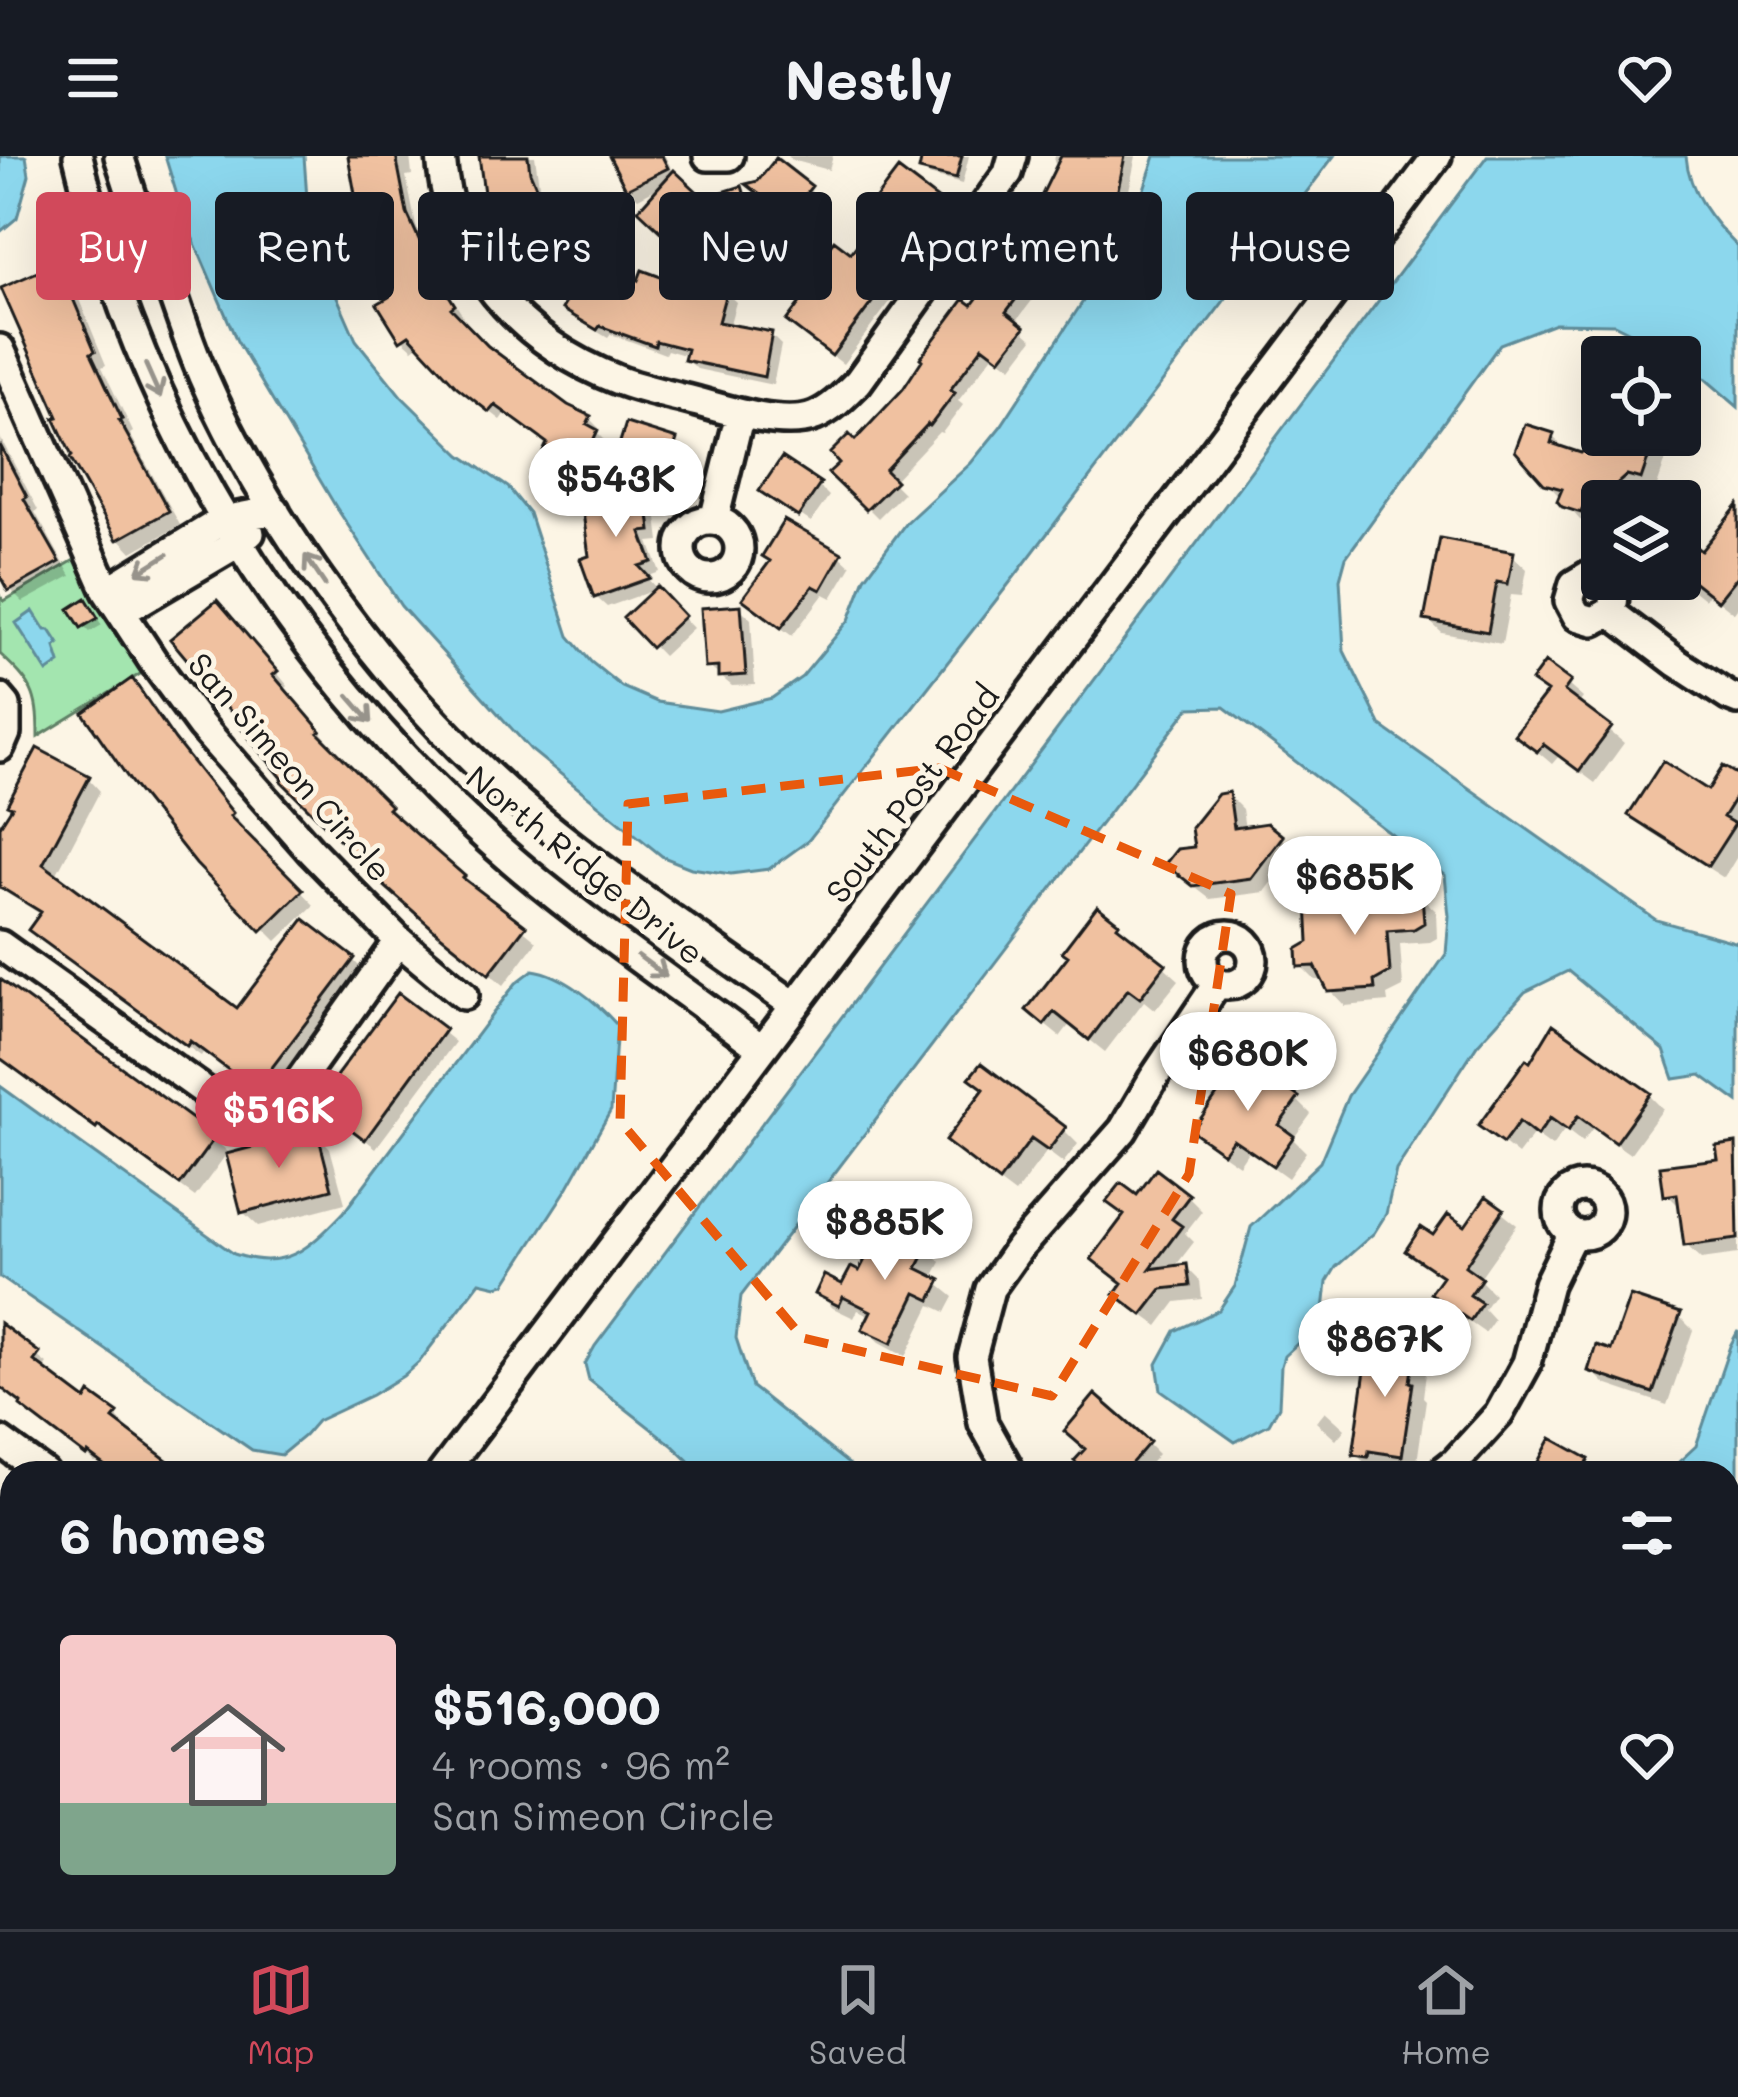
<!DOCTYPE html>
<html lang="en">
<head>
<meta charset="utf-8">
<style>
	:root { --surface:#171b24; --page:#20242c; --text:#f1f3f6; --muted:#9ea1a6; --line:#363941; --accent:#d1495b }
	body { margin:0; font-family:Mali,sans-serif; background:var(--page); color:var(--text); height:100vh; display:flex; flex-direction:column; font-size:45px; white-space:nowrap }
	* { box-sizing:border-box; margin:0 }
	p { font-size:39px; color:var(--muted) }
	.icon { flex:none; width:66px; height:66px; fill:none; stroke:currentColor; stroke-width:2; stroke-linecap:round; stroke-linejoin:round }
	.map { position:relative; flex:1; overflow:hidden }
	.drawer { position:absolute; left:0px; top:1305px; width:1740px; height:468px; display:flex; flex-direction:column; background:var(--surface); border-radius:36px 36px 0 0; box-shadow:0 12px 48px #0002 }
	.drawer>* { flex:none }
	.guide { position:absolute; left:36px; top:36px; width:1668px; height:108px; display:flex; gap:24px }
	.controls { position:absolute; left:1581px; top:180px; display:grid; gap:24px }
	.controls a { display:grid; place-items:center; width:120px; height:120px; border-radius:12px; background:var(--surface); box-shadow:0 12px 48px #0002; font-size:60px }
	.price { position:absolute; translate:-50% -102px; padding:0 27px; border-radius:42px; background:#fff; color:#222; font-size:39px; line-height:78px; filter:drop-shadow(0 3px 6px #0008) }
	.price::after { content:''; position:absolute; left:50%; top:72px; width:36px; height:27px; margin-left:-18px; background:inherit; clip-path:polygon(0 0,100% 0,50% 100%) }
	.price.current { background:var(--accent); color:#fff }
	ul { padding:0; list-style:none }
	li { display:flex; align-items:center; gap:36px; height:300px; padding:0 60px }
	li span { display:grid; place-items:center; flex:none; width:336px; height:240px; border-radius:12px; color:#555 }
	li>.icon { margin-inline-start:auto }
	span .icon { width:144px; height:144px; fill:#fffc; stroke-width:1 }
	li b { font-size:51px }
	h2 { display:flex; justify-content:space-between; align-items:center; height:144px; padding:0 60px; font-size:51px }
	.chip { padding:0 42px; border-radius:12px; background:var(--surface); box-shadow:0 12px 48px #0002; font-size:42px; line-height:108px }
	.chip.current { background:var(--accent); color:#fff }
	header { display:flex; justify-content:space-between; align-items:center; height:156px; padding:0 60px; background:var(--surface); font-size:54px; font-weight:800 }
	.dock { display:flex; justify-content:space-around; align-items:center; height:168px; border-top:3px solid var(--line); background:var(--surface); font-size:33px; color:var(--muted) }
	.dock a { display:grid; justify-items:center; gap:6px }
	.dock .current { color:var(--accent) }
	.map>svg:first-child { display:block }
	.green { fill:#a3e5af; stroke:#608066; stroke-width:3 }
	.water { fill:#8cd7ed; stroke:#5f8c99; stroke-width:3 }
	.shadow { fill:#0003 }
	.building { fill:#f0c1a0; stroke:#1c1c1c; stroke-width:3 }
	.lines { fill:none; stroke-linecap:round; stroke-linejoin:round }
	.minor-casing { stroke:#1c1c1c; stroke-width:36 }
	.minor { stroke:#fcf5e5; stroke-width:27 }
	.oneway { stroke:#97938b }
	.marked { fill:none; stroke:#e8590c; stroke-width:9; stroke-dasharray:24 15; stroke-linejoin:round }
	.labels { text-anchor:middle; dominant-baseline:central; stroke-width:10; stroke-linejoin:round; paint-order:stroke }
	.street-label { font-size:33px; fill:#1c1c1c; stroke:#fcf5e5 }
</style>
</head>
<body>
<header><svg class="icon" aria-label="menu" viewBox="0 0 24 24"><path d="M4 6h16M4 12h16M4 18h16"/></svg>Nestly<svg class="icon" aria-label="heart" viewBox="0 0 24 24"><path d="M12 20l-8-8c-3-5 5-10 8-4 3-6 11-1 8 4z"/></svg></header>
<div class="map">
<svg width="1738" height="1773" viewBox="0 0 1738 1773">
	<rect width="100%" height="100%" fill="#fcf5e5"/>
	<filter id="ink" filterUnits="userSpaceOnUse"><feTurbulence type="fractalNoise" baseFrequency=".00833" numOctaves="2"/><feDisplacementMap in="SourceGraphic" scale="24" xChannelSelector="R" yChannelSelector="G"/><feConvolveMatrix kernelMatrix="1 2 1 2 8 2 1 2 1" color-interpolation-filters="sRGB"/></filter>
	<g filter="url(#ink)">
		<path class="green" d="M76,403L145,515L38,581C38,536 32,528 0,498V440L4,445Z"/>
		<path class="water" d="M0,0H26L29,19L17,62L0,76Z
			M165,0H304L307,43L324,111L356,184L401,240L461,299L508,331L529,357L569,480L591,506L622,531L657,546L718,555L772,542L802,521L849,464L865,422L905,368L971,307L1001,270L1061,179L1131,72L1155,0H1334L1015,420L808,685L769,713L731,718L691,712L663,701L531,594L401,450L336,351L237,185L184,62Z
			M1487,0H1686C1689,37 1712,65 1738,91V251L1680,201L1614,168L1555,167L1500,188L1346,401L1340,423L1344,495L1381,570L1656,764L1738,787V946L1701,919L1674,923L1664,894L1568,815L1525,836L1477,889L1396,1014L1386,1058L1374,1077L1336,1111L1327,1126L1323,1164L1284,1200L1281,1210L1279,1250L1269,1268L1235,1286L1161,1234L1157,1208L1175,1175L1219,1154L1235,1130L1251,1071L1320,1006L1348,940L1446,798L1449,760L1445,719L1224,551L1189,552L741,1140L736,1182L752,1231L860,1317H701L672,1289L589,1224L585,1208L595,1190Z
			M33,455L45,474H50L59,488L55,491L60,507L47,516L16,467Z
			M533,814C563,818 597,846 617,869L611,954L568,1031L505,1128L497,1130L480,1126L420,1205L403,1220L372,1239L317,1265L304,1280L281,1299L252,1294L0,1121V930L234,1098C287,1116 309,1092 344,1056L503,844L516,827Z
			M1738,1175V1391L1728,1415V1317H1667L1696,1290L1730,1190Z
			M1108,1761H1687L1704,1773H1117Z"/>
		<path class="shadow" d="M351,0H410L412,19L406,20L416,70L443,128L463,160L459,163L488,194L567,252L589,262L599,272L597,277L607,287L591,321L557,305L547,295L550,289L506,257L501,264L471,241L421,187L413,193L402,183Z
			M482,0H535L539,29L556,70L565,63L594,101L640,128L725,136L736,146L729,171L771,179L781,189L773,229L697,213L687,203L688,200L667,194L665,198L611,178L608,182L576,163L565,153L593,107L549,136L539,126Z
			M612,0H665L674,18L703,45L741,33L751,44L773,118L738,128L728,118L710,57L680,90L642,54L663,29L638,42L628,32Z
			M788,0H833L829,14L792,4Z
			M925,0H969L962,28L928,19L922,13Z
			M1055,0H1136L1125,54L1128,57L1112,91L1103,87L1067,135L1049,122L1015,167L1033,183L1012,211L994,198L958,245L963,249L942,277L939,276L892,326L903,337L878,362L833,317L972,153L1034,62L1059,11L1054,6Z
			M777,6L820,43L799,69L760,38V27Z
			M941,49L951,59L893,135L896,138L843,208L800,175L852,102Z
			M57,111L71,124L106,209L102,211L133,276L130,278L180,369L132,396L119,382Z
			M1614,279H1664L1672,286L1655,336L1642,332L1627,345H1602L1595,369L1580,364L1519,295L1552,280L1568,295L1582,300Z
			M0,281L38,354L35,356L71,420L23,446L11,434L0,414Z
			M675,285L697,309L689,334L628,314L617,304Z
			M819,330L829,340L811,366L770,339Z
			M644,336L655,346L660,385L649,386L660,416L646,421L657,433L607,451L596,441L592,402Z
			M1738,353V452L1734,457L1709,437L1704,443L1679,423L1680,390L1702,399Z
			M1512,399L1527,413L1522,440L1511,439L1502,488L1442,477L1427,463Z
			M840,400L851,410L832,442L824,438L792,480L756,453Z
			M657,434L693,472L663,500L627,463Z
			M86,446L102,469L90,476L84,470Z
			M740,452L751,463L755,529L732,530L708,510Z
			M230,460L288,530L284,534L332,589L329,592L477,736L537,785L504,829L456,791Z
			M1546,510L1583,542L1578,549L1624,587L1595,627L1559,600L1552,608L1518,579L1549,538L1535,525Z
			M131,526L145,539L187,601L244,672L241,674L314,749L277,785L198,706Z
			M88,622L100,635L55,721L238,856L353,804L366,817L269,944L204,895L201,900L44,786L32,773L42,759L0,733V676L15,652Z
			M1738,623V699L1724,722L1646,673L1632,658L1709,638Z
			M1228,639L1242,653L1245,673L1281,682L1295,696L1265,736L1210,743L1183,722Z
			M1342,741L1354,753L1421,741L1436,755L1437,782L1430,786L1400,788L1403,831L1387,839L1388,846L1345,850L1331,835L1325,824H1315L1301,810Z
			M1117,769L1179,824L1155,854L1144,845L1105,896L1070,868L1060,881L1044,868L1071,801Z
			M0,828L214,983L228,996L195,1041L0,901Z
			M399,841L455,886L376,992L330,957Z
			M1244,927L1297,944L1311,958L1293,983L1306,996L1288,1022L1249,994L1239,1009L1210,989L1196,975Z
			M986,935L1064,974L1078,988L1063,1007L1047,995L1015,1038L963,999L949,985Z
			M1649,939L1663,953L1630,998L1593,972L1582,986L1565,973L1552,991L1534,978L1518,999L1482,970Z
			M316,977L330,992L345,1047L258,1070L243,1056Z
			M1735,990L1738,993V1098L1701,1103L1686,1089L1682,1053L1667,1038L1721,1006Z
			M1188,1041L1202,1055L1185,1077L1194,1086L1173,1113L1186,1111L1200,1125L1202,1143L1176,1146L1158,1170L1132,1151L1125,1129L1095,1103L1127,1061L1110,1046Z
			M1487,1045L1517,1069L1479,1123L1494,1138L1484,1153L1494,1164L1485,1177L1448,1151L1434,1137L1444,1123L1409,1094L1434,1083L1466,1075Z
			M927,1091L941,1106L932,1123L954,1141L946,1156L931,1149L906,1200L880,1186L865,1172L871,1160L858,1154L854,1162L833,1152L819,1138L844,1132L861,1119Z
			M1679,1160L1693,1174L1667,1249L1605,1228L1591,1214Z
			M0,1171L47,1208L42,1215L86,1248L116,1260L125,1269L121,1273L170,1310L176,1306L186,1317H115L98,1304L96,1307L0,1231Z
			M1413,1195L1427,1209L1423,1241L1426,1244L1416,1313L1382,1308L1381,1314L1370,1312L1356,1298Z
			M1325,1255L1345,1273L1336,1284L1316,1266Z
			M1148,1288L1158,1298L1142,1317H1090Z
			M1587,1305L1599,1317H1525L1529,1309L1538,1314Z
			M12,1417V1506L0,1522V1433Z
			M1738,1542V1589L1728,1564V1546Z
			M12,1625V1657L0,1646V1641Z
			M0,1674L12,1697V1701L0,1707Z
			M304,1761H646L638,1773H295Z
			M877,1761H1024L1041,1773H868Z"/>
		<path class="building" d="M348,0H396L407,57L433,114L455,149L451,152L488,190L568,249L591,260L587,268L598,274L580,313L543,296L547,287L495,249L489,256L457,231L409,179L400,185L377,148L389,141L364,87Z
			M479,0H528L530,16L552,69L566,59L588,94L537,128L501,77L484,37Z
			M609,0H662L668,12L626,33Z
			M922,0H962L956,23L919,14Z
			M1061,0H1125L1116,43L1120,45L1102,83L1092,78L1056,127L1038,114L1006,156L1025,171L1000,203L983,190L950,234L955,237L930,270L928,268L885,314L896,325L866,354L828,317L839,307L830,297L849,278L855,284L903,233L922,204L920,202L964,143L972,149L993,121L985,114L1029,54L1033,57Z
			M776,2L812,30L788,61L746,28L758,25Z
			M898,13L943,47L885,123L888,125L832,200L786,165L817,124L808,118L834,84L851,97L883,54L873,46Z
			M674,14L704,42L742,30L765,107L725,120L703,44L668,82L638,54Z
			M595,98L638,124L642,114L685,130L687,122L727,133L718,166L772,176L764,221L684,204L687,193L656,185L655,190L600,170L597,174L562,153Z
			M58,107L95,195L91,197L122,263L119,264L169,355L117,384L70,302L72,300L54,262L58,261L1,132Z
			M626,267L677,283L674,292L688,296L679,325L614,305Z
			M1525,268L1554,277L1551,287L1581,297L1601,279H1656L1641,323L1627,319L1602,341L1588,336L1581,357L1562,351L1557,345L1562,333L1544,328L1515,295Z
			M0,289L27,341L24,343L60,406L8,435L0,420Z
			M782,301L821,327L798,361L759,335Z
			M646,333L651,375L641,376L652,406L639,410L650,422L594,442L580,403L589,400L581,342Z
			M1738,349V420L1718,445L1693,425L1688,431L1680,425V378L1701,395Z
			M784,364L842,397L821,434L813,430L781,472L742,443L770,405L762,400Z
			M1440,382L1514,396L1508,428L1497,426L1488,476L1424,464Z
			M657,430L685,460L651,492L623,462Z
			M86,442L98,462L81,472L69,453Z
			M217,444L278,515L273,519L321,575L318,577L391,650L388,653L465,720L463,722L526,770L489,818L439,778L355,704L357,701L281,625L283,623L234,564L236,562L170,483Z
			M741,449L746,519L718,521V511L705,512L701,452Z
			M1545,506L1571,525L1564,535L1612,571L1579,615L1543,588L1537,596L1514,579L1547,536L1531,525Z
			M132,522L175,584L233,657L230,660L303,734L261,775L196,708L131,626L83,557Z
			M37,592L90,620L43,708L237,852L304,763L355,802L255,934L190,885L187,890L28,774L41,756L0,731V670L12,651L7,649Z
			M1663,605L1708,634L1723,610L1738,619V637L1723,661L1735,668L1708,710L1628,659Z
			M1229,636L1234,672L1267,667L1283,680L1251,722L1193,730L1165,708L1177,693L1194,691L1191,672L1218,638Z
			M1343,737L1350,751L1369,742L1422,738L1424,767L1414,773L1387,775L1390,816L1374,825L1375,833L1328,836L1315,810L1298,811L1297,793L1309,786L1307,746L1320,739Z
			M1097,750L1119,767L1117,770L1166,808L1140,842L1128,833L1089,884L1054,856L1044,869L1026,854L1068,800L1062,796Z
			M0,823L216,980L180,1029L98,969L96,972L0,902Z
			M398,837L446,873L365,984L316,947Z
			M1553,868L1651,937L1615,987L1578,960L1568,975L1550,962L1537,980L1519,966L1503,988L1478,970L1526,903L1530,906Z
			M981,907L1066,971L1048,995L1031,983L999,1026L945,985L984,933L969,922Z
			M1253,909L1299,941L1279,969L1294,980L1273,1010L1233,983L1223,997L1192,975L1219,936L1211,930L1225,910L1243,923Z
			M317,974L332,1033L241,1057L226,998Z
			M1736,987L1738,1083L1684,1090L1677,1038L1664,1040L1660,1010L1718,1003L1716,990Z
			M1156,1013L1190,1039L1172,1063L1182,1070L1150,1113L1187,1108L1190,1130L1162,1133L1142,1159L1114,1138L1122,1127L1091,1103L1124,1059L1106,1046L1121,1027L1137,1039Z
			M1486,1040L1504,1053L1465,1110L1482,1122L1470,1139L1482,1147L1470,1165L1430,1137L1442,1120L1405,1095L1421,1071L1433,1079L1448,1058L1465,1070Z
			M895,1073L929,1089L917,1112L941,1124L931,1144L916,1137L892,1187L862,1173L871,1155L843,1141L839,1150L815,1138L824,1119L842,1128L851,1111L859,1115L879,1076L890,1082Z
			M1630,1140L1681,1157L1653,1237L1588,1215L1596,1189L1611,1194Z
			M0,1167L40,1197L34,1205L86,1244L90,1237L118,1257L113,1263L184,1317H114L88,1297L86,1300L20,1250L21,1247L0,1231Z
			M1369,1186L1415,1192L1410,1226L1413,1227L1402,1300L1369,1295L1368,1301L1353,1299Z
			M1095,1238L1150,1286L1123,1317H1087L1074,1305L1085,1293L1064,1275Z
			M1551,1282L1589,1303L1581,1317H1532Z"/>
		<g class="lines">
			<g class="minor-casing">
				<path id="minor" d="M78,0C140,265 286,501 488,683C573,760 671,824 762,893
					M119,0L148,89L159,100C174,140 186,181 203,220C267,368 389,531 509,638C596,714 701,782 795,850
					M441,0C449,108 521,186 618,224C644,234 672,239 698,246C729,255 785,272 815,260C832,253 845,239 858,226L1008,17L1013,0
					M708,0H729
					M0,193L107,435L153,505L201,570L312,696L399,785L464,839
					M714,364L740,258
					M681 393a29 29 0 1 1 58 0a29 29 0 1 1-58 0Z
					M1602,422L1589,419L1574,428L1569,445L1577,460L1594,465L1610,456C1616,443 1615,433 1604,423
					M107,435L223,364L275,354
					M121,456L238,387L250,377
					M1610,456L1677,507L1728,540L1738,544
					M0,542L6,549V577L0,591
					M1203 804a25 25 0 1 1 50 0a25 25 0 1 1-50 0Z
					M0,789L230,953L256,966L278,955L399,785
					M1559 1055a24 24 0 1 1 48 0a24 24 0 1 1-48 0Z
					M0,1285L44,1317
					M442,1317L1437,0
					M1011,1317L983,1267L972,1201L990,1133L1019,1092L1123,974L1153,923L1217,828
					M1441,1317L1455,1306L1499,1258L1527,1207L1548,1128L1573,1077
					M0,1569L12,1553
					M1728,1673L1738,1678
					M108,1773L116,1761
					M700,1773L709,1761
					M790,1773L799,1761"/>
			</g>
			<use href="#minor" class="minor"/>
		</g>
		<defs><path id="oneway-shaft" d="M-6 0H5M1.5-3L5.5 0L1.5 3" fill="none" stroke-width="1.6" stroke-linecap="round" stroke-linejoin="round" transform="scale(3)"/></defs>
		<g class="oneway">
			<use href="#oneway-shaft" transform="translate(153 225) rotate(66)"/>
			<use href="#oneway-shaft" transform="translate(152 408) rotate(148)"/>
			<use href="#oneway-shaft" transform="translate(315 414) rotate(-124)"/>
			<use href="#oneway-shaft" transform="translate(360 553) rotate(49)"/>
			<use href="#oneway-shaft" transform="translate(652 810) rotate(37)"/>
		</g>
	</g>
	<path class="marked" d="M939,612L1231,738L1189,1018L1052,1240L803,1182L620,965L628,648Z"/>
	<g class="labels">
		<g class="street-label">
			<text transform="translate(291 610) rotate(49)">San Simeon Circle</text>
			<text transform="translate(911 637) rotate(-53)">South Post Road</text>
			<text transform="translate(586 708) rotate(39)">North Ridge Drive</text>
		</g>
	</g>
</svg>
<div class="controls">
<a><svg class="icon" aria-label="locate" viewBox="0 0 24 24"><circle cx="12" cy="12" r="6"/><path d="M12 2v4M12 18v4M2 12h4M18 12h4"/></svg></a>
<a><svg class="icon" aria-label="layers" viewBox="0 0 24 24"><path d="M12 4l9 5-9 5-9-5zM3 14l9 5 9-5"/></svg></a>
</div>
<b class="price" style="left:616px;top:384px">$543K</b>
<b class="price" style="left:1355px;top:782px">$685K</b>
<b class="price" style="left:1248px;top:958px">$680K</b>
<b class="price current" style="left:279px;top:1015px">$516K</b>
<b class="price" style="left:885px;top:1127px">$885K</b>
<b class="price" style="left:1385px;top:1244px">$867K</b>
<div class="guide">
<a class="chip current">Buy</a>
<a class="chip">Rent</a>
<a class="chip">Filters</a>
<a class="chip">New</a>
<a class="chip">Apartment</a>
<a class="chip">House</a>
</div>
<section class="drawer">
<h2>6 homes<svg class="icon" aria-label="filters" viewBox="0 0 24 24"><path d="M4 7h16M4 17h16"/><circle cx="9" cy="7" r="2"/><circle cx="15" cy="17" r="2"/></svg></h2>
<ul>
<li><span style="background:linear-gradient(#f6c9c9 70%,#7fa58c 0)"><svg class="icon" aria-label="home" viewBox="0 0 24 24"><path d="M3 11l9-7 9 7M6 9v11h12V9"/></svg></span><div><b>$516,000</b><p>4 rooms · 96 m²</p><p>San Simeon Circle</p></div><svg class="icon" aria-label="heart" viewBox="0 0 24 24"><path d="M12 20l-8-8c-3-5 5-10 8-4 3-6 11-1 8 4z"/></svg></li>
</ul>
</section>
</div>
<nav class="dock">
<a class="current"><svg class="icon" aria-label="map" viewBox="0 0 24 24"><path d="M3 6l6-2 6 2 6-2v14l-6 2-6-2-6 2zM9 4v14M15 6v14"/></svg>Map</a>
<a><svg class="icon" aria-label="saved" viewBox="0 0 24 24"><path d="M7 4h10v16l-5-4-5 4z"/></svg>Saved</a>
<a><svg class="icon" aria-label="home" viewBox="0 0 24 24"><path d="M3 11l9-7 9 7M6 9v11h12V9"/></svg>Home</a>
</nav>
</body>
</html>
